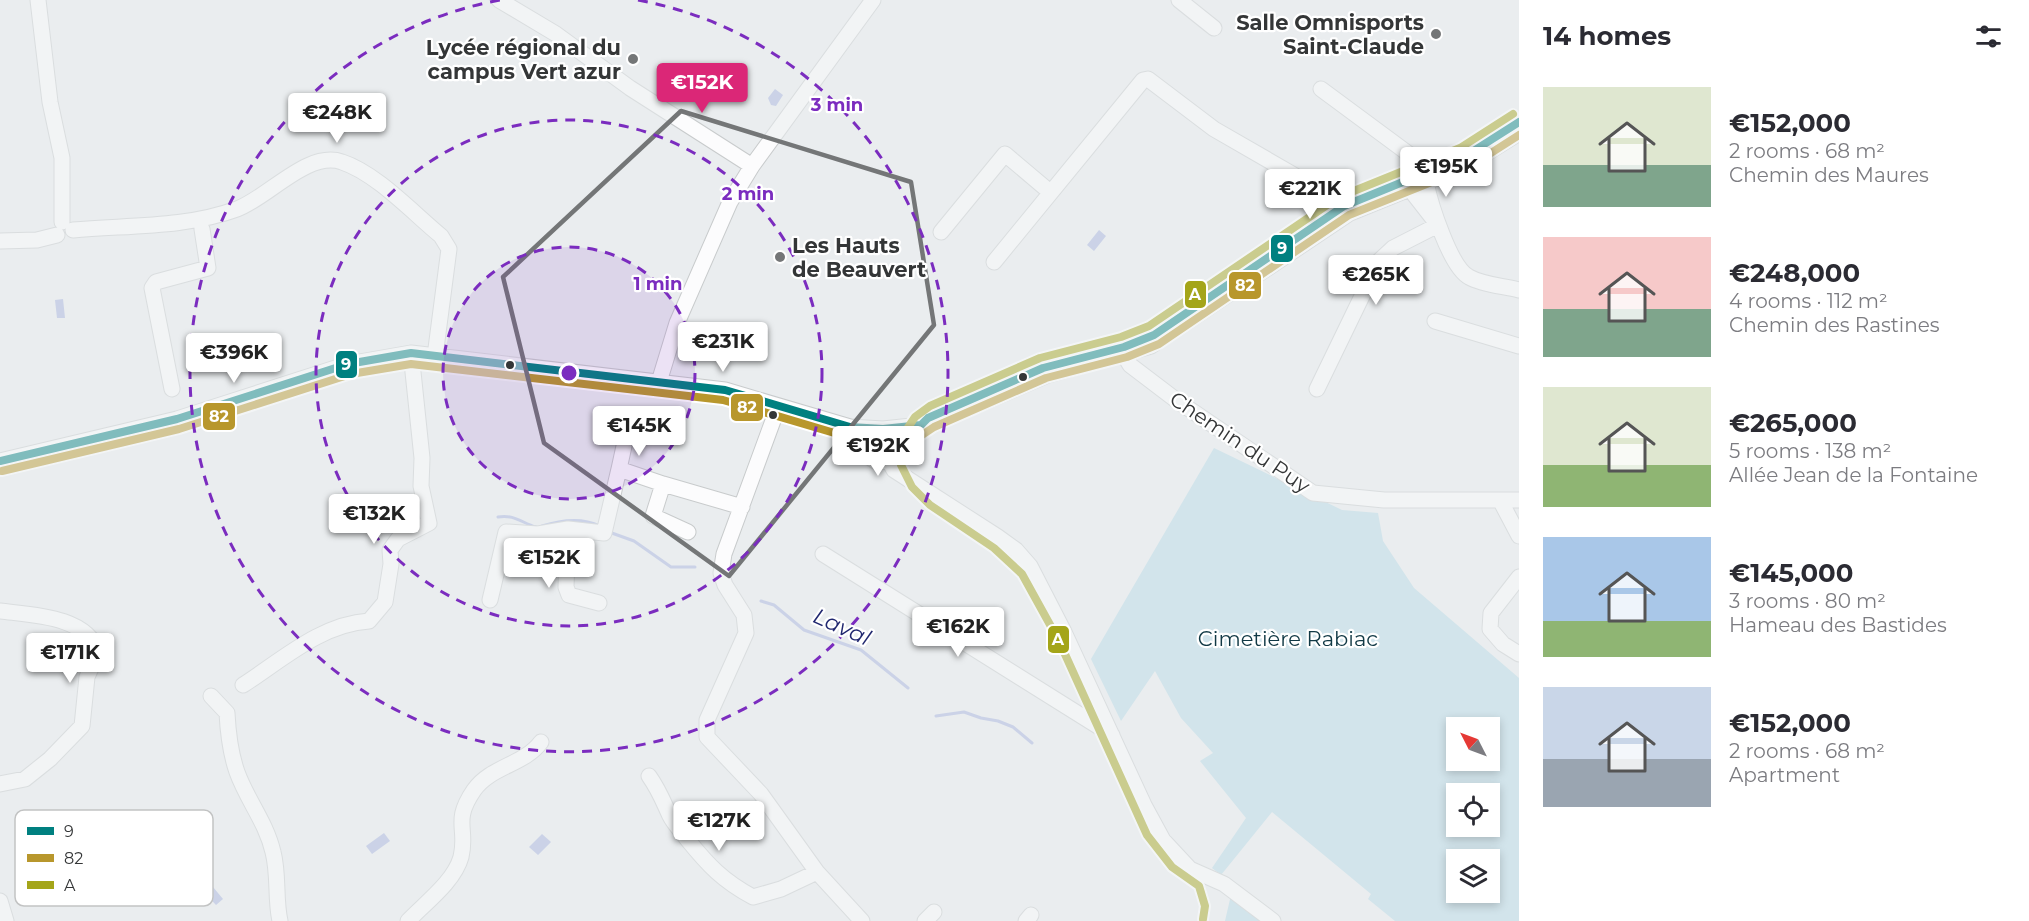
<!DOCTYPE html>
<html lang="en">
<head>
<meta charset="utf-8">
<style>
	:root { --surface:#fff; --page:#f2f2f3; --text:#2b2b33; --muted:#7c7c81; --accent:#db2777 }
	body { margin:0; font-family:Montserrat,sans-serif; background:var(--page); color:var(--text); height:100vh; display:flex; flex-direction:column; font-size:22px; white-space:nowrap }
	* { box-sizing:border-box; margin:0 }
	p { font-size:20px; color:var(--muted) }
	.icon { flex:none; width:33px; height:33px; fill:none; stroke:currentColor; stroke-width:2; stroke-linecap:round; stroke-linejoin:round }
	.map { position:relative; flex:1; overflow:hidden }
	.drawer { display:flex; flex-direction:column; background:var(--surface); width:510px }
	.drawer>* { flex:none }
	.needle { width:39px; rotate:312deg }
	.fabs { position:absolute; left:1446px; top:717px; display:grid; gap:12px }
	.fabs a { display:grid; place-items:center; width:54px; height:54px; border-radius:0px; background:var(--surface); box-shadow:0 3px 9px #0003; font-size:30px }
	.price { position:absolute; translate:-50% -51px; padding:0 14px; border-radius:6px; background:#fff; color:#222; font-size:20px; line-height:39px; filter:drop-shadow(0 2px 3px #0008) }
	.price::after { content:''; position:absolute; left:50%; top:36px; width:18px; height:14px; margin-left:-9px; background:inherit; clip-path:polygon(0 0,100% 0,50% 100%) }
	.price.on { background:var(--accent); color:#fff }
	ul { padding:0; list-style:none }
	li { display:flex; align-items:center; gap:18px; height:150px; padding:0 24px }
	li span { display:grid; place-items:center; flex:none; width:168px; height:120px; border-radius:0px; color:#555 }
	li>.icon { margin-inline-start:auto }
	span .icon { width:72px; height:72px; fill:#fffc; stroke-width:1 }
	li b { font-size:26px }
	h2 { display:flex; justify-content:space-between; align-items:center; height:72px; padding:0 24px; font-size:26px }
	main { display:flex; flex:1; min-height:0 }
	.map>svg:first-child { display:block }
	.green { fill:#b5d9e6; fill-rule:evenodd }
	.water { fill:#a6b2de }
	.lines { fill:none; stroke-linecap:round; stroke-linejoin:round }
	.stream { stroke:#a6b2de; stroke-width:3 }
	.minor-casing { stroke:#c8cbcc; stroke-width:17 }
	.minor { stroke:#fcfcfd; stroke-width:15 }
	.bus-1-casing { stroke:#fff; stroke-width:12 }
	.bus-2-casing { stroke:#fff; stroke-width:12 }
	.bus-3-casing { stroke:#fff; stroke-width:12 }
	.bus-1 { stroke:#008080; stroke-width:8 }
	.bus-2 { stroke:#b8972c; stroke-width:8 }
	.bus-3 { stroke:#a4a519; stroke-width:8 }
	.marked { fill:none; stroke:#747677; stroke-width:4.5; stroke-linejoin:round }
	.ring { fill:none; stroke:#7b2cbf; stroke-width:3; stroke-dasharray:10 8 }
	.poi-dot { fill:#747677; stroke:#fff; stroke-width:2 }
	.bus-dot { fill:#343637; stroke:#fff; stroke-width:2 }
	.labels { text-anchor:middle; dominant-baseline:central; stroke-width:4.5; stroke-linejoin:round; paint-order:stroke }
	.poi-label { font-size:21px; font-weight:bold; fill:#343637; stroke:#fff; text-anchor:end }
	.street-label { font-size:21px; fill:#343637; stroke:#fff }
	.park-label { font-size:21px; fill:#113945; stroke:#fff }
	.water-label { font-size:22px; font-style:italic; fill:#20276f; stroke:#fff }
	.key { fill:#fff; stroke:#c2c3c3; stroke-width:1.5 }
	.key-label { font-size:16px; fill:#343637 }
	.centre { fill:#7b2cbf; stroke:#fff; stroke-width:3 }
	.ring-label { font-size:18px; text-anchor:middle; font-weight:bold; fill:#7b2cbf; stroke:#fff; stroke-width:4.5; stroke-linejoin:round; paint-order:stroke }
	.line-badge { stroke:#fff; stroke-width:2 }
	.badge-label { font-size:16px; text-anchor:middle; font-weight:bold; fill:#fff }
</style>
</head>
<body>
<main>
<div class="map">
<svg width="1519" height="921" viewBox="0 0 1519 921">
	<rect width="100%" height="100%" fill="#eaedef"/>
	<path class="green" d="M896,436H904L901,459L908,476L898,469L890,448Z
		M1214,448L1342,510L1378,513L1383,541L1414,588L1519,678V921H1395L1368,899L1371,894L1272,812L1221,875L1212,868L1246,818L1200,761L1213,753L1181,718L1155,671L1121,721L1091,659ZM1456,728H1490V760H1456ZM1456,794H1490V826H1456ZM1456,860H1490V892H1456Z
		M1231,895L1265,921H1225Z"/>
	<path class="water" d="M775,89L783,95L776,106L771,105L768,98Z
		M1099,230L1106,236L1094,251L1087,245Z
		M63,299L65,318H57L55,300Z
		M384,833L390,841L372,854L366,846Z
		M542,834L551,842L538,855L529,847Z
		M208,881L223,899L216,905L200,888Z"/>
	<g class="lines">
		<path class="stream" d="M498,517C514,514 522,523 536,527
			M542,526C561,520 581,517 600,526
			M609,532L634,541L671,567H695
			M761,601L774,605L804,630L861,650L908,688
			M936,716L964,712L981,718L998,721L1013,727L1032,743"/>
		<g class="minor-casing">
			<path id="minor" d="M38,0L50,102L62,158V222
				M499,0L556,34L630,88L752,166
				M1179,0L1214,28
				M1321,89L1421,163L1431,180
				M1426,182C1430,203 1450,267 1469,277C1483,285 1504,286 1519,290
				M1409,188L1434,220
				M73,230C127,225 186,228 237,209C269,197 308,150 342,162C376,173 413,213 441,236L449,249L435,356
				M941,232L1005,154L1050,192
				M0,241L37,240L57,235
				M994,262L1143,80L1148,79L1214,129L1299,178L1334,194
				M1435,321L1519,346
				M1124,355L1130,365L1176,400L1313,493L1384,500H1519
				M659,382L677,323L730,202L752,166L873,0
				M172,389L152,288L156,282L208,268L202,229
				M1317,389L1379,261L1393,248L1438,225
				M778,407L724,554L721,573L725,585L744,615L746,633L707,720V737L761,794L817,872L862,921
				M841,425V437L845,442L877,462L887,461
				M883,429L885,454L894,470L998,537L1016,550L1030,566L1064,632L1144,805L1163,840L1190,869L1224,884L1273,921
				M0,461L177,419L348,364L411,353L725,390L850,427L883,429L921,425L944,419L1048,375L1151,346L1350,213L1466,166L1519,133
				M619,469L626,437
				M1500,500L1519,536
				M568,529L566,587L569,595L599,603
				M688,532L653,516L663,484L742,507
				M823,554L1112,735
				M1519,577L1491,613L1490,629L1503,644L1519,654
				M490,600L506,532L538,534L568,529L604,533L619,469L663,484
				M0,611C32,615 87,616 98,652L87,677L82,726L50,759L25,779L0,784
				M243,685C282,660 321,624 369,621L385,602L391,564L390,550L398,539L429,523L421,486L422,458L411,353
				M211,696L227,713C228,733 230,752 237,772C247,800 266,822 273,852C279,875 275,899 280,921
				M649,776C659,790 663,801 670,816C674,824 682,832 687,839C708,865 723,881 753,897L781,889L817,872
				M0,901L6,921
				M408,921C425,903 454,882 461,857C468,828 452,822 474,790C491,766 524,765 541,742
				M925,921L934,912
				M1026,921L1031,915"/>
		</g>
		<use href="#minor" class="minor"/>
		<g class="bus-1-casing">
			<path id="bus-1" d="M0,461L177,419L348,364L411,353L725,390L850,427L883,429L921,425L928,418L1043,368L1124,347L1154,335L1344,206L1464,157L1519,122"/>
		</g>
		<g class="bus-2-casing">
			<path id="bus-2" d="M2,471L179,429L351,374L411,364L723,400L848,437L883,439L922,435L934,427L1046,378L1127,357L1159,344L1349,215L1469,167L1519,135"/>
		</g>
		<g class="bus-3-casing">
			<path id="bus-3" d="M1203,919L1205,906L1199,886L1172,867L1147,835L1059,641L1022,574L994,548L930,505L912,487L901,465L902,443L907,429L915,417L930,406L1040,358L1121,337L1149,326L1339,197L1460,148L1513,114"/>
		</g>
		<use href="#bus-1" class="bus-1"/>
		<use href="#bus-2" class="bus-2"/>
		<use href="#bus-3" class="bus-3"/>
	</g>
	<path d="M0 0H1519V921H0ZM681,111L911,182L934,325L729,576L544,443L503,277Z" fill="#eaedef" fill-opacity=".55" fill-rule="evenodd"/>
	<path class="marked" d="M681,111L911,182L934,325L729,576L544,443L503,277Z"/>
	<circle cx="569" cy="373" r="126" fill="#7b2cbf" fill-opacity=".12"/>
	<g class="ring">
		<circle cx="569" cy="373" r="126"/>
		<circle cx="569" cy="373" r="253"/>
		<path d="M638 0A379 379 0 1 1 500 0"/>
	</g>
	<g class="poi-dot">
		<circle cx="1436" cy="34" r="6"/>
		<circle cx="633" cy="59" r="6"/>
		<circle cx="780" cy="257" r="6"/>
	</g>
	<g class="bus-dot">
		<circle cx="510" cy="365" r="5"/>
		<circle cx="1023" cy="377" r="5"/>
		<circle cx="773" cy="415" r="5"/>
	</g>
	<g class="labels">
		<g class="poi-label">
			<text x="1424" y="22">Salle Omnisports<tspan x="1424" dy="24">Saint-Claude</tspan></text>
			<text x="621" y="47">Lycée régional du<tspan x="621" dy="24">campus Vert azur</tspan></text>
			<text x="792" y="245" text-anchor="start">Les Hauts<tspan x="792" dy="24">de Beauvert</tspan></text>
		</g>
		<g class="street-label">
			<text transform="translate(1240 442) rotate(34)">Chemin du Puy</text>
		</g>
		<g class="park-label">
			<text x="1288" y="638">Cimetière Rabiac</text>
		</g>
		<g class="water-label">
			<text transform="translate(842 627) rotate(24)">Laval</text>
		</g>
	</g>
	<rect x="15" y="810" width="198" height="96" rx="9" class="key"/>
	<rect x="27" y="827" width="27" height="8" fill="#008080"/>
	<rect x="27" y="854" width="27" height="8" fill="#b8972c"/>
	<rect x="27" y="881" width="27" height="8" fill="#a4a519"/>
	<g class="key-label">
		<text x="64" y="837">9</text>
		<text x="64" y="864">82</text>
		<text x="64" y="891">A</text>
	</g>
	<circle cx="569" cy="373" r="9" class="centre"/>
	<g class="ring-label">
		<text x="837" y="111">3 min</text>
		<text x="748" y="200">2 min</text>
		<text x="658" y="290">1 min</text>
	</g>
	<g class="line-badge">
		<rect x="1270" y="234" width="24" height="29" rx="6" fill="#008080"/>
		<rect x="1228" y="271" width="34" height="29" rx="6" fill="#b8972c"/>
		<rect x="1184" y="280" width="23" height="29" rx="6" fill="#a4a519"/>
		<rect x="335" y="350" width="23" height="29" rx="6" fill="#008080"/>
		<rect x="730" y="393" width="34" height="29" rx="6" fill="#b8972c"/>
		<rect x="202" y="402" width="34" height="29" rx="6" fill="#b8972c"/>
		<rect x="1047" y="625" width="23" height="29" rx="6" fill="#a4a519"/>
	</g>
	<g class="badge-label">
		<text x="1282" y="254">9</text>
		<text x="1245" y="291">82</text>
		<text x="1195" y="300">A</text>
		<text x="346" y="370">9</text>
		<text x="747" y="413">82</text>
		<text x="219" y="422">82</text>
		<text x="1058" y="645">A</text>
	</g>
</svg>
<div class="fabs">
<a><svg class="needle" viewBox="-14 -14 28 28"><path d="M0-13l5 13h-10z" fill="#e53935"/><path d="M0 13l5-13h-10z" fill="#7c7c81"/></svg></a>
<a><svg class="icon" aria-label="locate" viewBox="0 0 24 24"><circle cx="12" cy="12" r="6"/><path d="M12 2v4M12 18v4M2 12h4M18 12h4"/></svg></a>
<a><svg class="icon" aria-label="layers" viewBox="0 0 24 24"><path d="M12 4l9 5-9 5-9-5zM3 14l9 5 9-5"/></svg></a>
</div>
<b class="price on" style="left:702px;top:114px">€152K</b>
<b class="price" style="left:337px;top:144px">€248K</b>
<b class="price" style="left:1446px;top:198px">€195K</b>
<b class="price" style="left:1310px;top:220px">€221K</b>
<b class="price" style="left:1376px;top:306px">€265K</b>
<b class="price" style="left:723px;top:373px">€231K</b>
<b class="price" style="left:234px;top:384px">€396K</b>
<b class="price" style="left:639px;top:457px">€145K</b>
<b class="price" style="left:878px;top:477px">€192K</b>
<b class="price" style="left:374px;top:545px">€132K</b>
<b class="price" style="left:549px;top:589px">€152K</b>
<b class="price" style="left:958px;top:658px">€162K</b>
<b class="price" style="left:70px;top:684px">€171K</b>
<b class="price" style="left:719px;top:852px">€127K</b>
</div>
<section class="drawer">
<h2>14 homes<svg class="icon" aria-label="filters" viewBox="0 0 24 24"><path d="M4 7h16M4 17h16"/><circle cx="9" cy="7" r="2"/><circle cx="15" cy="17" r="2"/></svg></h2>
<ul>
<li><span style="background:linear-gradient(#dfe7d0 65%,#7fa58c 0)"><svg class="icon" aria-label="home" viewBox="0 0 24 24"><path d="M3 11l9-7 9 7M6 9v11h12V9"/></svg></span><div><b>€152,000</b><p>2 rooms · 68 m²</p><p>Chemin des Maures</p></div></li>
<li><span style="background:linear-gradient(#f6c9c9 60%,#7fa58c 0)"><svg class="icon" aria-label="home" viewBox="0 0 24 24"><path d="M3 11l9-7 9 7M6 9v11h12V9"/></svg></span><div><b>€248,000</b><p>4 rooms · 112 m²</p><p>Chemin des Rastines</p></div></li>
<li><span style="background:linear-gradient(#dfe7d0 65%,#8fb573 0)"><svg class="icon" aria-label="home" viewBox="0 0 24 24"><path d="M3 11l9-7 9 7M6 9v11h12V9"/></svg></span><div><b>€265,000</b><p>5 rooms · 138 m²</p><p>Allée Jean de la Fontaine</p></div></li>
<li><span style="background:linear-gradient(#a9c7e8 70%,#8fb573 0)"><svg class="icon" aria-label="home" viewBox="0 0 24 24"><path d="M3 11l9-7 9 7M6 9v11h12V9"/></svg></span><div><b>€145,000</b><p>3 rooms · 80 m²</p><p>Hameau des Bastides</p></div></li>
<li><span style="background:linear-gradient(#c9d6e8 60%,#9aa5b1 0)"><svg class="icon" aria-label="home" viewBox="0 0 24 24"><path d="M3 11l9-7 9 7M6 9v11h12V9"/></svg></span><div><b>€152,000</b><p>2 rooms · 68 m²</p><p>Apartment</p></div></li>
</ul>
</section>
</main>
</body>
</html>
